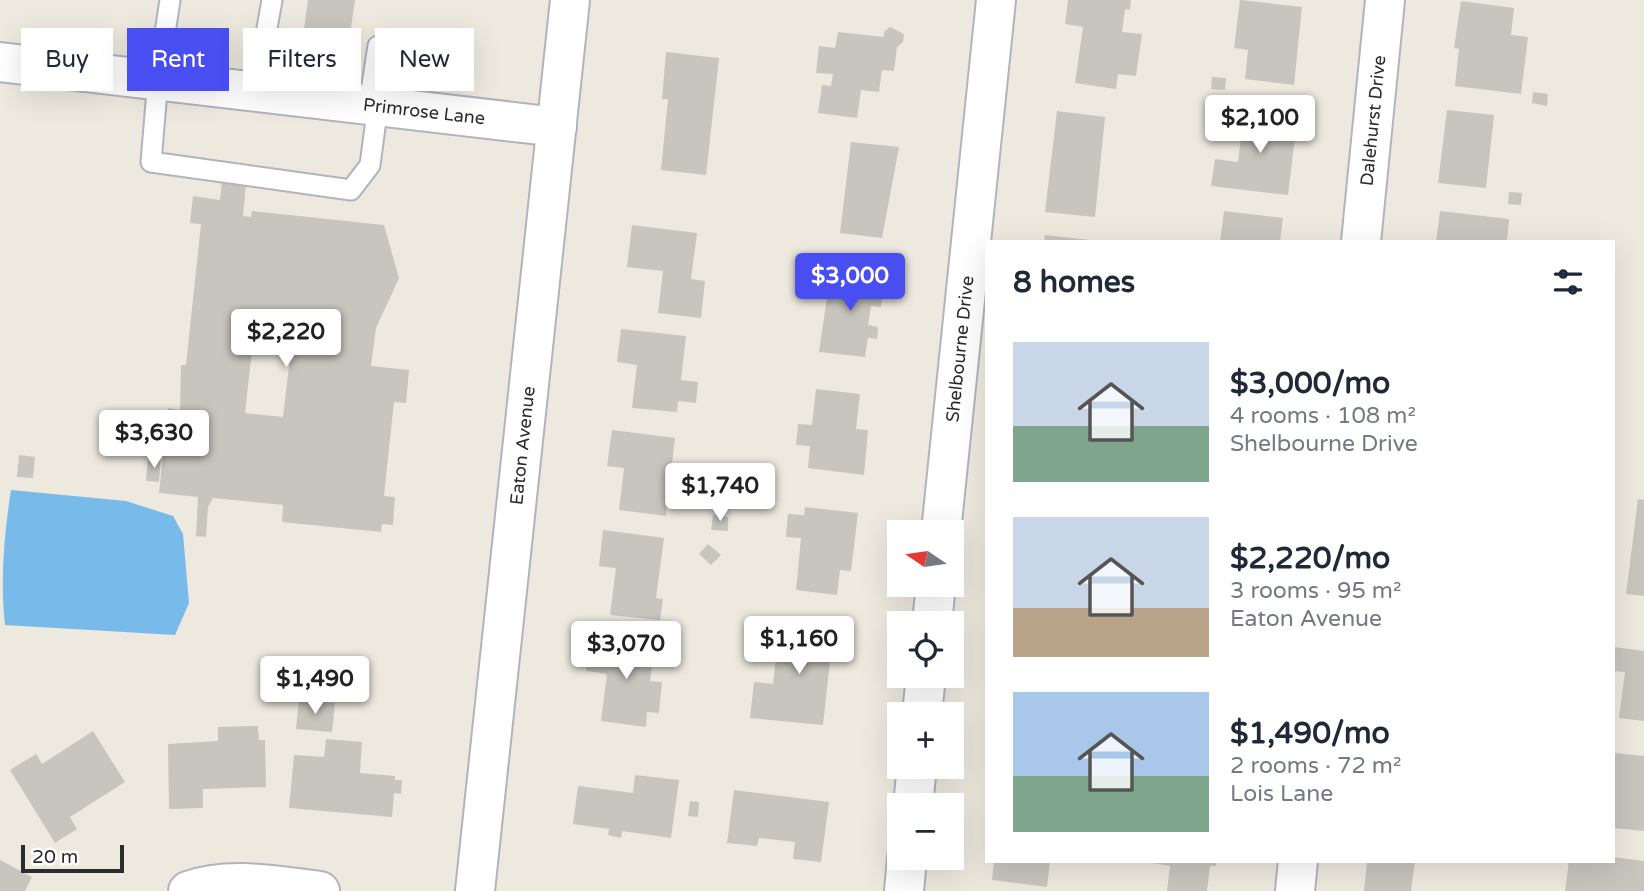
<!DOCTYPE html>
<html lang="en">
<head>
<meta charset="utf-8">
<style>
	:root { --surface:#fff; --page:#f2f2f3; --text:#1f2937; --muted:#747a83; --accent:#484ef1 }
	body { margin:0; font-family:"Varela Round",sans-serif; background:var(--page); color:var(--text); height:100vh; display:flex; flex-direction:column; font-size:26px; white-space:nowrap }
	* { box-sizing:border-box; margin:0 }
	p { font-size:23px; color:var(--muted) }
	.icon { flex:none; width:38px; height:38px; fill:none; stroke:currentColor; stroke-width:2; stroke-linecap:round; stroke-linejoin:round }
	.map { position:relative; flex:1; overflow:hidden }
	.drawer { position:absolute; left:985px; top:240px; width:630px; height:623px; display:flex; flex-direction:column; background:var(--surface); border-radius:0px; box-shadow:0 7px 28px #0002 }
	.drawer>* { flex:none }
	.guide { position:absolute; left:21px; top:28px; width:665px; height:63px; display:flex; gap:14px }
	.needle { width:46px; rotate:283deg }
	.tools { position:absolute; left:887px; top:520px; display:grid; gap:14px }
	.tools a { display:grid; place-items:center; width:77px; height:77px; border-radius:0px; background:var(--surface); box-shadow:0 7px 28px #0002; font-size:35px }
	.scale { position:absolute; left:21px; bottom:18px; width:103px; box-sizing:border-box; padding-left:7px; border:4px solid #2c2c2c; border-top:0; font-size:19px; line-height:24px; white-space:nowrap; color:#2c2c2c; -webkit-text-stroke:5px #fff; paint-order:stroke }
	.price { position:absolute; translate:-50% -60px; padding:0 16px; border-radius:7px; background:#fff; color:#222; font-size:23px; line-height:46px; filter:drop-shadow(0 2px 4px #0008) }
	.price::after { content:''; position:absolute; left:50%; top:42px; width:21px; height:16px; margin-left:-10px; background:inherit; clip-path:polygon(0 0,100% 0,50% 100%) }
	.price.on { background:var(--accent); color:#fff }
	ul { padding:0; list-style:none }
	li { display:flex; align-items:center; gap:21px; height:175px; padding:0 28px }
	li span { display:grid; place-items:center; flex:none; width:196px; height:140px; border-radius:0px; color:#555 }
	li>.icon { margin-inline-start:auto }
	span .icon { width:84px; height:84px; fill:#fffc; stroke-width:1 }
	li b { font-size:30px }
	h2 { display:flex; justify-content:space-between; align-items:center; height:84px; padding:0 28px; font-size:30px }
	.tag { padding:0 24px; border-radius:0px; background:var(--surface); box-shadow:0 7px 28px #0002; font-size:24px; line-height:63px }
	.tag.on { background:var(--accent); color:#fff }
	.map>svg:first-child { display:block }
	.water { fill:#78bae9 }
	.building { fill:#c8c5be; fill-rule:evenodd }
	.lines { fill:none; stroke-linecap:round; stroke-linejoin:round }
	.lane-casing { stroke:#b2b3be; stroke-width:23 }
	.street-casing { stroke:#b2b3be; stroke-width:42 }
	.secondary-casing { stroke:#b2b3be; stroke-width:42 }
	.lane { stroke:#fff; stroke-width:19 }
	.street { stroke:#fff; stroke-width:38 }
	.secondary { stroke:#fff; stroke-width:38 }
	.labels { text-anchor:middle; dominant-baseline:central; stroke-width:5; stroke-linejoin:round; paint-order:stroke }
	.street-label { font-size:18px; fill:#2c2c2c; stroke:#fff }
</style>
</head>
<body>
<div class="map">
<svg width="1644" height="891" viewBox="0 0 1644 891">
	<rect width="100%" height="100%" fill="#ede9df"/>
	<path class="water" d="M11,490L126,501L173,516L183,534L189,603L175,635L5,625C0,580 4,536 11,490Z"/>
	<path class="building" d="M308,0H355L350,35L304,29Z
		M1068,0H1131L1130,10L1125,9L1122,32L1142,34L1136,76L1118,74L1116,89L1075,83L1083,27L1065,24Z
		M1240,0L1302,7L1294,85L1245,79L1248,50L1234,48Z
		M1461,1L1514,8L1511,35L1528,37L1521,94L1455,86L1459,49L1454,48Z
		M890,27L904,34L903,42L897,47L894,71L882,70L879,92L861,90L857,118L818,113L822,85L831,86L833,74L816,73L819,46L835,48L838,32L884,37V32Z
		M666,52L719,58L706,175L661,170L668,99H662Z
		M1212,77L1226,78L1225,90L1211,89Z
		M1533,92L1548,94L1547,106L1532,103Z
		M1245,106L1290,111L1287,136L1295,137L1288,195L1211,186L1215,159L1238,162Z
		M1447,110L1494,115L1486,188L1438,183Z
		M1057,111L1105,117L1095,217L1045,212Z
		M851,142L899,147L882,238L840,233Z
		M222,181L246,183L243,216L251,217L252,211L384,225L399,278L376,328L371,366L409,370L406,403L394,402L384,496L395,497L393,525L382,524L381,532L282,522L283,505L213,498L208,507L206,537L196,536L198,497L159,493L168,408L180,410L181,365H186L201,224L190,223L193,196L220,200ZM256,314L333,323L330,354L291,349L283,417L245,413Z
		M1509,192L1522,193L1521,205L1508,204Z
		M1224,211L1283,218L1280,242H1220Z
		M1440,211L1509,219L1507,242H1436Z
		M632,225L697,233L691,279L705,281L701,318L658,313L663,271L627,267Z
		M1045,235L1090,240V242H1044Z
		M831,270L885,277L881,307L871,306L868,325L878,327L877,339L868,338L865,357L819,352Z
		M621,329L686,336L681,380L698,382L696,403L678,401L677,412L632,408L637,365L617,362Z
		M816,389L860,394L856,429L868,430L864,475L808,468L810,446L796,445L798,424L812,425Z
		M612,430L675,438L670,481L681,483L679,504L667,502L666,516L619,510L624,468L607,466Z
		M19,455L35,457L33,478L17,477Z
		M148,457L161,458L159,482L146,481Z
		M1638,499L1644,500V596L1626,594Z
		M805,507L858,513L851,571L840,570L837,595L796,590L801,538L786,537L788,514L804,515Z
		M713,515L728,517V531L711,530Z
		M603,530L664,538L656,598L663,599L660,620L610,615L616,568L599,566Z
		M708,544L721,555L711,565L699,554Z
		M780,624L843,631L840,662L830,661L823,725L750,718L754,682L773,684Z
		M591,638L655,646L650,681L662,682L659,713L647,712L646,727L601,721L607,674L586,671Z
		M1614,647L1644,651V721L1619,718L1625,672L1614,671Z
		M299,699L335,703L332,732L296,729Z
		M258,726L259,740H265L266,787L203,789V808L169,809L168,744L218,741V727Z
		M93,731L125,782L70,817L77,829L55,843L10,770L36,754L42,764Z
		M326,739L362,742L360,773L395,776V780H402L401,794L394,793L392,817L289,808L294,755L324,757Z
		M1614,753L1644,756V831L1614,828Z
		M635,775L679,780L671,838L622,831L621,838L608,835L609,829L573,824L578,786L633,793Z
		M734,790L829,802L821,862L793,859L795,842L759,838L757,846L727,843Z
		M690,801L699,802L698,817L688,816Z
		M1614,857L1644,861V891H1565L1569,861H1614Z
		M0,860L32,877L25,891H0Z
		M994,861H1050L1047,887L992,880Z
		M1140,861H1216V866H1210L1207,891H1167L1170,866Z
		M1367,861H1415L1411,891H1364Z"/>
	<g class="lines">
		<g class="lane-casing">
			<path id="lane" d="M170,0L158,79L151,162L351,190L370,165L378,105
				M256,90L272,0
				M369,104L378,46L458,59"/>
		</g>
		<g class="street-casing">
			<g id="street">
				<path id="s1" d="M0,62L557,127"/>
				<path id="s2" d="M1361,242L1385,0"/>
				<path id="s3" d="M941,532L996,0"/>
				<path d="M932,623L936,584"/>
				<path d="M922,714L926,676"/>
				<path d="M913,805L917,766"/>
				<path d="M188,891C230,876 277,886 320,891"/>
				<path d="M904,891L907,858"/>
				<path d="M1295,891L1298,861"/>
			</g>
		</g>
		<g class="secondary-casing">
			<g id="secondary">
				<path id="s4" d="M475,891L570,0"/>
			</g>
		</g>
		<use href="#lane" class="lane"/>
		<use href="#street" class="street"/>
		<use href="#secondary" class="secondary"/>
	</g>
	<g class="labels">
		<g class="street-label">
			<text stroke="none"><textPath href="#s1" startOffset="427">Primrose Lane</textPath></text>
			<text stroke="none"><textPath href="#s2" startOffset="122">Dalehurst Drive</textPath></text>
			<text stroke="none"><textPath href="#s3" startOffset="184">Shelbourne Drive</textPath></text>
			<text stroke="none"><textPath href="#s4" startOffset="448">Eaton Avenue</textPath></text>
		</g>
	</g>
</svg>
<div class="tools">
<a><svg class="needle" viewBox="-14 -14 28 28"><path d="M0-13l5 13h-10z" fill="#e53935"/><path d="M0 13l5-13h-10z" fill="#747a83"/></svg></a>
<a><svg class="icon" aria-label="locate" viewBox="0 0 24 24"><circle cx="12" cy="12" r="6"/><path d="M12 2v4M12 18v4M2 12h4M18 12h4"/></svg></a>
<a>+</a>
<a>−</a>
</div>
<div class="scale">20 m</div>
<b class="price" style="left:1260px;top:155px">$2,100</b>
<b class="price on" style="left:850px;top:313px">$3,000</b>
<b class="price" style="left:286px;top:369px">$2,220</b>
<b class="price" style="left:154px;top:470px">$3,630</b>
<b class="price" style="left:720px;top:523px">$1,740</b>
<b class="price" style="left:799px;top:676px">$1,160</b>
<b class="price" style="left:626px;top:681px">$3,070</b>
<b class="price" style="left:315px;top:716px">$1,490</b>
<div class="guide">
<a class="tag">Buy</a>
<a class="tag on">Rent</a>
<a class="tag">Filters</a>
<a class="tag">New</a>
</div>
<section class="drawer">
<h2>8 homes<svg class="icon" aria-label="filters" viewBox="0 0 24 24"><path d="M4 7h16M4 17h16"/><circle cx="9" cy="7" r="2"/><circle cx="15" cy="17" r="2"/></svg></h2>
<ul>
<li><span style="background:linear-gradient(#c9d6e8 60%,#7fa58c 0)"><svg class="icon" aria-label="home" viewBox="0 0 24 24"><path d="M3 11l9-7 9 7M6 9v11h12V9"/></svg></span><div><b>$3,000/mo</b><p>4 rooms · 108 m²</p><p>Shelbourne Drive</p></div></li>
<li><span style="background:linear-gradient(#c9d6e8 65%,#b9a48a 0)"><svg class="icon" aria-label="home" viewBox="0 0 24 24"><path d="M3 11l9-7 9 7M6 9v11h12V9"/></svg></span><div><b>$2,220/mo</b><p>3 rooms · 95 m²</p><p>Eaton Avenue</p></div></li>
<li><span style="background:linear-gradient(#a9c7e8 60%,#7fa58c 0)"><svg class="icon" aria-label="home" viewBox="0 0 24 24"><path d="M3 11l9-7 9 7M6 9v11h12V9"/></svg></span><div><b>$1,490/mo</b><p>2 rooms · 72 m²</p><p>Lois Lane</p></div></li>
</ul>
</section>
</div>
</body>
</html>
